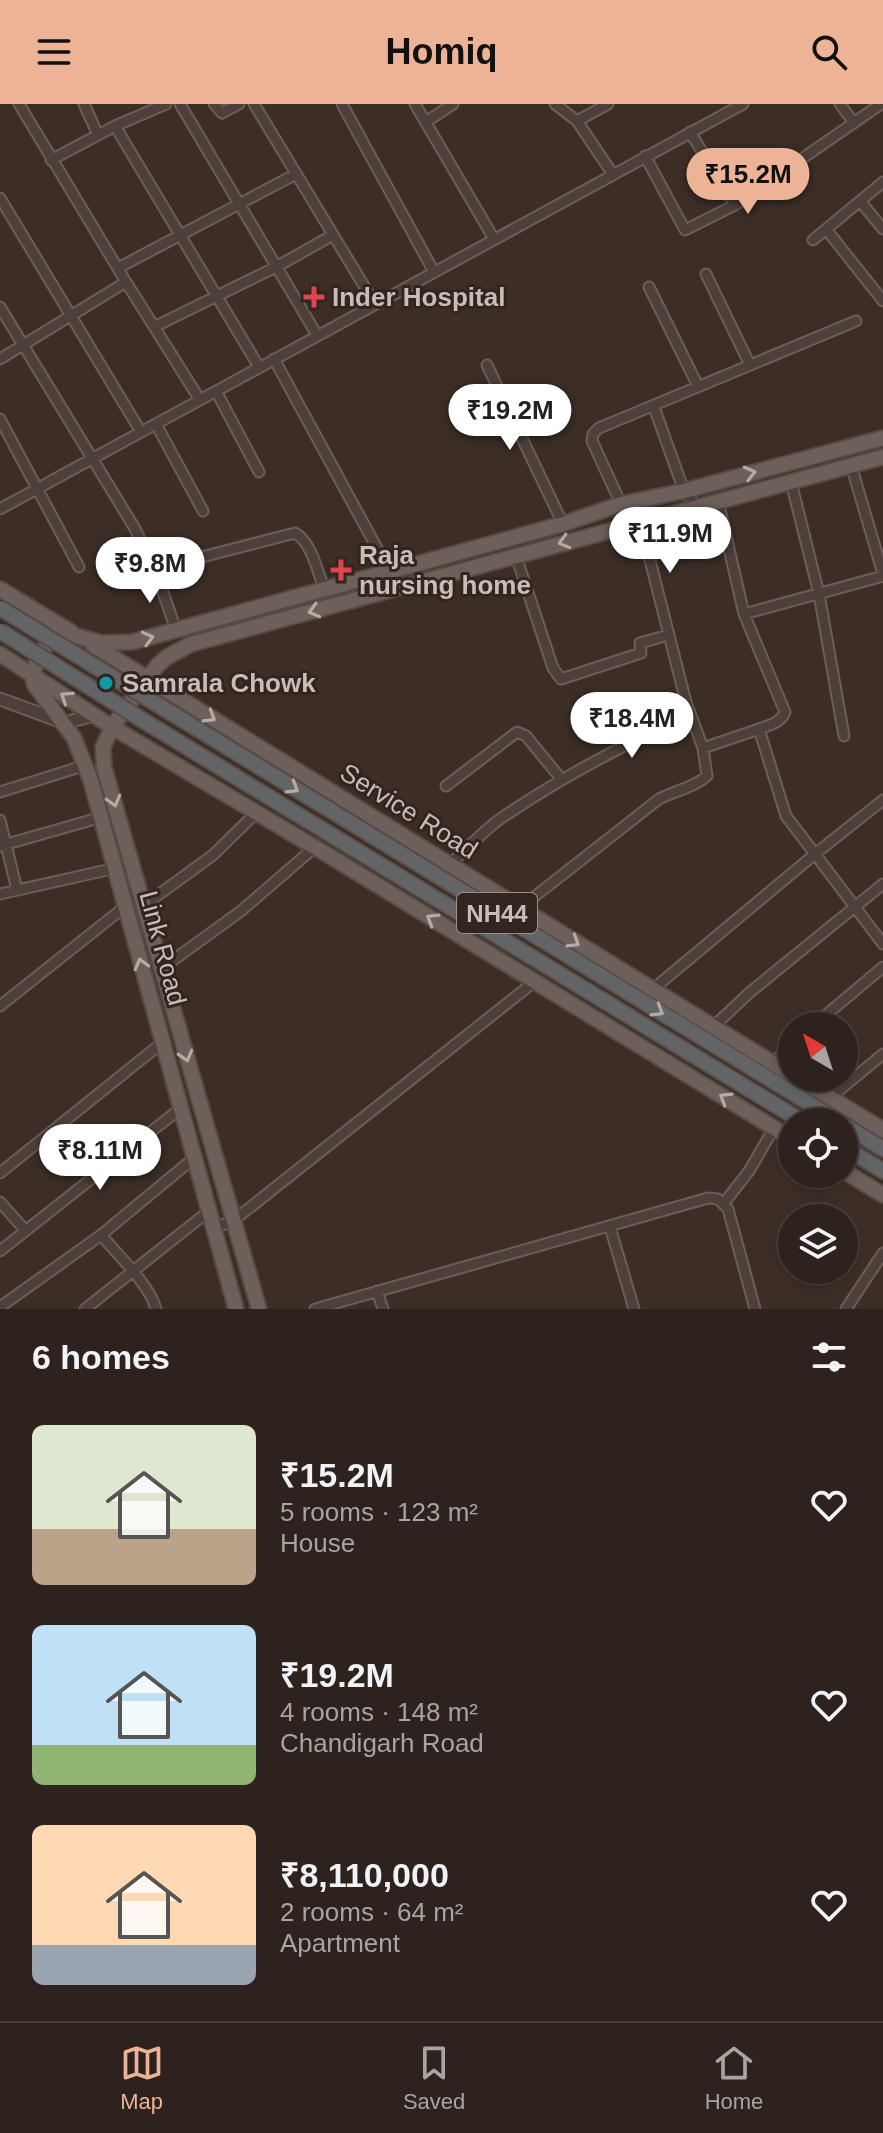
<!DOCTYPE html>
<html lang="en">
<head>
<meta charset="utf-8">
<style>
	:root { --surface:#2d221d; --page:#392f2a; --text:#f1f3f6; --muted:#a7a4a4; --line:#483f3b; --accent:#edb397 }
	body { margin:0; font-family:Helvetica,sans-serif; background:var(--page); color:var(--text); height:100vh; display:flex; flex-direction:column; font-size:30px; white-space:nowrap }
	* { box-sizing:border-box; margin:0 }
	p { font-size:26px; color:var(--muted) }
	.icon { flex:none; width:44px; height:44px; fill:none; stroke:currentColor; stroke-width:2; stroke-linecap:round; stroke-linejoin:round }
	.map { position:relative; height:1205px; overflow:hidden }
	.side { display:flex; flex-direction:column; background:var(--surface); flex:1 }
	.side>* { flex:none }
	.needle { width:52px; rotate:321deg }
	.controls { position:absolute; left:778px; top:908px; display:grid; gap:16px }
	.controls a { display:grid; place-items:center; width:80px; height:80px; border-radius:50%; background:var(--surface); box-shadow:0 4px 12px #0003,0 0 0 2px var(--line); font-size:40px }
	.price { position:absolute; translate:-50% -68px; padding:0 18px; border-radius:28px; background:#fff; color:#222; font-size:26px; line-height:52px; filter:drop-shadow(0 2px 4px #0008) }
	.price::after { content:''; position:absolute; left:50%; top:48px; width:24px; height:18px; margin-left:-12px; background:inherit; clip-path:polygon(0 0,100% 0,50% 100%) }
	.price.selected { background:var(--accent); color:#111 }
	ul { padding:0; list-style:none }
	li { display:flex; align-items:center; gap:24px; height:200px; padding:0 32px }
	li span { display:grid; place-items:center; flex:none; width:224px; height:160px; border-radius:12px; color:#555 }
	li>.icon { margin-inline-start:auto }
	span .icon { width:96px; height:96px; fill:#fffc; stroke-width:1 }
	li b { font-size:34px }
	h2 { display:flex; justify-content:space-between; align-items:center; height:96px; padding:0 32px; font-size:34px }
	header { display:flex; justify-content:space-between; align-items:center; height:104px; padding:0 32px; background:var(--accent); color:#111; font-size:36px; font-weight:600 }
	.tabs { display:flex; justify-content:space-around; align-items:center; height:112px; border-top:2px solid var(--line); background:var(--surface); font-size:22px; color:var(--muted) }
	.tabs a { display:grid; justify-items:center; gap:4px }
	.tabs .selected { color:var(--accent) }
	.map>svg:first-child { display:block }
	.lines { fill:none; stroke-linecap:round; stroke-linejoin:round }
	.minor-casing { stroke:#6b5e59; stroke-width:13 }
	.tertiary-casing { stroke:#6b5e59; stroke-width:15 }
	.primary-casing { stroke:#564a44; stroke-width:18 }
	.trunk-casing { stroke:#584b46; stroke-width:18 }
	.minor { stroke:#4d403b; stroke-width:9 }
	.tertiary { stroke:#4d403b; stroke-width:11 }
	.primary { stroke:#6d5f59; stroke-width:14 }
	.trunk { stroke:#636466; stroke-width:14 }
	.trunk-bridge-casing { stroke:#584b46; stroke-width:18; stroke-linecap:butt }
	.trunk-bridge { stroke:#636466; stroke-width:14 }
	.oneway { stroke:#b6aaa4 }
	.oneway2 { stroke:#b4aba7 }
	.health-dot { fill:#e0444e; stroke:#322520; stroke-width:3 }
	.culture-dot { fill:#0f9aa8; stroke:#322520; stroke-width:3 }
	.labels { text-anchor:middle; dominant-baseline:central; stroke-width:6; stroke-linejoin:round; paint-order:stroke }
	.shield { fill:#322520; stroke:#9b8f8a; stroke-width:2 }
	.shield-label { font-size:24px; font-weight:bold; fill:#c8bdb7 }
	.poi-label { font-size:26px; font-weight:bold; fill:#c8bdb7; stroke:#322520; text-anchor:start }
	.street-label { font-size:26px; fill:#c8bdb7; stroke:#322520 }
</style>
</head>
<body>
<header><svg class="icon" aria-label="menu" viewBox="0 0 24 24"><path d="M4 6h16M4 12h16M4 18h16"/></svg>Homiq<svg class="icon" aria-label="search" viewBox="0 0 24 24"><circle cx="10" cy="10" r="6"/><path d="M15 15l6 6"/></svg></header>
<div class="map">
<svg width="883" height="1205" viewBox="0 0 883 1205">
	<rect width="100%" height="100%" fill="#3c2e27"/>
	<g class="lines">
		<g class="minor-casing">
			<path id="minor" d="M84,0L98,31
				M180,0L317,231
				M214,0L222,9L239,0
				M254,0L375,200
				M342,0L434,168
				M415,0L494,135
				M555,0L577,17L608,0
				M840,0L854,19
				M577,17L612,69
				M426,18L453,0
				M115,22L259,263
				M690,28L735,101
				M645,52L685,126L735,101L881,0
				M51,56L115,22L166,0
				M0,94L141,328
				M860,97L883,125
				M826,125L883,197
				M813,136L883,78
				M118,164L296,70
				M706,170L750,261
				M126,178L200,296
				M649,183L698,282
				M0,203L134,423L155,465L295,429C312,438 318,470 325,487
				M154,223L276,163L333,131
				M0,255L126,178L19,0
				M274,255L390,468
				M487,261L563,420
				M216,287L259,368
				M654,303L684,387L696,402
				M0,315L79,463
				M156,320L203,407
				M851,361L883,470
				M791,378L819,490L844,632
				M621,400L592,337L593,330L599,324L856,217
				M0,405L743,0
				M516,452L553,564L561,575L641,549L640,539L668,531
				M155,465L176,526
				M744,510L883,472
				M703,644L759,625
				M446,682L517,628L526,632L562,676
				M0,688L86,661
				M883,696L815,750L883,840
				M0,716L17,786
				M0,742L102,713
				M449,761C466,746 482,728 500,715C560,674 624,640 690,611
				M0,790L116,764
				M143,802L213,751L256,709
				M520,804L659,695C674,687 695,683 707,672L703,644L686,598L640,417
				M161,865L241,807L315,743
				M652,886L815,750L786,712L759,625C769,621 781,619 785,608L744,510L718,397
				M0,902L127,801
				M813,922L883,863
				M713,923L749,889L883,780
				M772,959L792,941
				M830,994L883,950
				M0,1069L163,938
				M0,1098L25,1126
				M724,1099L749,1067L774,1024
				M610,1123L634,1205
				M213,1124L233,1117L534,878
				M101,1131C117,1150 150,1181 156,1205
				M0,1147L181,1004
				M377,1187L383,1205
				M0,1203L101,1131L194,1054
				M85,1205L209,1107
				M315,1205L708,1094L718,1095L728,1105L755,1205
				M846,1205L883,1149"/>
		</g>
		<g class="tertiary-casing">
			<path id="tertiary" d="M0,595L65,619L93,611"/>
		</g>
		<g class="primary-casing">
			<path id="primary" d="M0,485L71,528
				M93,541L792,971
				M0,550L112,623L333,754L792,1035
				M798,974L883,1026
				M844,1067L883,1091
				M236,1205L91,677L74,634L34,580L33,570L37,557L48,538L61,528L102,539L132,538L563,420L621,400L684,387L883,334
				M259,1205L104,663L103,643L112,623L157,562L167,553L191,540L883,353"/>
		</g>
		<g class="trunk-casing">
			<path id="trunk" d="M155,599L840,1018
				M144,617L803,1018
				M844,1021L883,1045
				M844,1043L883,1067"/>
		</g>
		<use href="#minor" class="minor"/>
		<use href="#tertiary" class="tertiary"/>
		<use href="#primary" class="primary"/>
		<use href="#trunk" class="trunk"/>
		<g class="trunk-bridge-casing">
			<path id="trunk-bridge" d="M0,504L155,599
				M0,527L144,617"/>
		</g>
		<use href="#trunk-bridge" class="trunk-bridge"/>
	</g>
	<defs><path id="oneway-chevron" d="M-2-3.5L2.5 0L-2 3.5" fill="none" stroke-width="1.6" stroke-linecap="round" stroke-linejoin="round" transform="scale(2)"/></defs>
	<g class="oneway">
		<use href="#oneway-chevron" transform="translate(750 369) rotate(-15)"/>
		<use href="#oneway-chevron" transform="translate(564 438) rotate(164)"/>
		<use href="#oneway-chevron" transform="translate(314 507) rotate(165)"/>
		<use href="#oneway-chevron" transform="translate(148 534) rotate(-15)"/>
		<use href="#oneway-chevron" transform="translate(66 593) rotate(-146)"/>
		<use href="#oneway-chevron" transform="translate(210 613) rotate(32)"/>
		<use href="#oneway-chevron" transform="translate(114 697) rotate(74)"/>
		<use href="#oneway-chevron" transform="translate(432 815) rotate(-149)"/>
		<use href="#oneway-chevron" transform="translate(574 838) rotate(32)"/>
		<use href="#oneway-chevron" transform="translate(141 860) rotate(-105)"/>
		<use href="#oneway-chevron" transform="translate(186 952) rotate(74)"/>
		<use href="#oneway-chevron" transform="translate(725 994) rotate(-149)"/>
	</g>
	<g class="oneway2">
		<use href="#oneway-chevron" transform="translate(293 684) rotate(31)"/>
		<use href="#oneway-chevron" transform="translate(658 907) rotate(31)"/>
	</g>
	<g class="health-dot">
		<path d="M310 181h8v8h8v8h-8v8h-8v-8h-8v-8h8z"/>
		<path d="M337 454h8v8h8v8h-8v8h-8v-8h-8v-8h8z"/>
	</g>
	<circle class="culture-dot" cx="106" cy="579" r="8"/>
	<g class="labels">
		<rect class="shield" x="457" y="789" width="80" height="40" rx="6"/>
		<g class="shield-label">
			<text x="497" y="809">NH44</text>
		</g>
		<g class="poi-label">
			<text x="332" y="193">Inder Hospital</text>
			<text x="359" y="451">Raja<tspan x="359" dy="30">nursing home</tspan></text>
			<text x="122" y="579">Samrala Chowk</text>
		</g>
		<g class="street-label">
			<text transform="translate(409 707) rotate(32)">Service Road</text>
			<text transform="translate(163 844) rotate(75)">Link Road</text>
		</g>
	</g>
</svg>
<div class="controls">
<a><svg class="needle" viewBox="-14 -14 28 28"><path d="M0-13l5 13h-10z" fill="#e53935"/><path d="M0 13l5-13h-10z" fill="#a7a4a4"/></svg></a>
<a><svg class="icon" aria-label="locate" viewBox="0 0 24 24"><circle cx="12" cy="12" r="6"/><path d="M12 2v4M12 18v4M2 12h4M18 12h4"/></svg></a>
<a><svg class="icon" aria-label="layers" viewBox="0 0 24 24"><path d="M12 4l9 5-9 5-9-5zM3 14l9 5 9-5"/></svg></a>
</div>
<b class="price selected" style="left:748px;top:112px">₹15.2M</b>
<b class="price" style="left:510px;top:348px">₹19.2M</b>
<b class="price" style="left:670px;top:471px">₹11.9M</b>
<b class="price" style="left:150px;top:501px">₹9.8M</b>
<b class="price" style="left:632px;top:656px">₹18.4M</b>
<b class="price" style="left:100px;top:1088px">₹8.11M</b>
</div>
<section class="side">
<h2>6 homes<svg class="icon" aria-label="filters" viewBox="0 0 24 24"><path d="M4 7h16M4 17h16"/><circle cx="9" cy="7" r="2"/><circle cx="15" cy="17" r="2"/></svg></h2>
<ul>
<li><span style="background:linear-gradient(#dfe7d0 65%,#b9a48a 0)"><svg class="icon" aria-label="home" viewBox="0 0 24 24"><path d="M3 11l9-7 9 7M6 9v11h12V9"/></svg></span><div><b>₹15.2M</b><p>5 rooms · 123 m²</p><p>House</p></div><svg class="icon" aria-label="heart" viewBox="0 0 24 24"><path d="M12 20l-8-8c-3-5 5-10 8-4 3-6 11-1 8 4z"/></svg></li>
<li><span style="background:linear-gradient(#bfe0f5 75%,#8fb573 0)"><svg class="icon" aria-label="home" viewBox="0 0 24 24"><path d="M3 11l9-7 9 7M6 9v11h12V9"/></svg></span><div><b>₹19.2M</b><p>4 rooms · 148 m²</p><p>Chandigarh Road</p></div><svg class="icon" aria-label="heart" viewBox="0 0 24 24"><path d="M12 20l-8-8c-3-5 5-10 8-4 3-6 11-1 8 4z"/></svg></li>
<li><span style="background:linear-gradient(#ffd9b3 75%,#9aa5b1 0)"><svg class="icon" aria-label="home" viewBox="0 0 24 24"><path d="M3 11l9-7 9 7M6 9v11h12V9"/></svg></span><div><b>₹8,110,000</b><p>2 rooms · 64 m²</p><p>Apartment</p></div><svg class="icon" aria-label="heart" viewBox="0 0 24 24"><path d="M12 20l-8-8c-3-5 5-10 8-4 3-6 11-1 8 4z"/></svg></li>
</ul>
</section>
<nav class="tabs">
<a class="selected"><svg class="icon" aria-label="map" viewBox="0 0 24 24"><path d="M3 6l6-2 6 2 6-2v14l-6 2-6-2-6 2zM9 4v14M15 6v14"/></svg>Map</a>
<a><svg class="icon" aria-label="saved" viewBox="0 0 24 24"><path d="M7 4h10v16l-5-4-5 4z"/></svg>Saved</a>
<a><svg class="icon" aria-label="home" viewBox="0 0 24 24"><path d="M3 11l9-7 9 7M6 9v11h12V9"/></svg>Home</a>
</nav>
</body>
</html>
